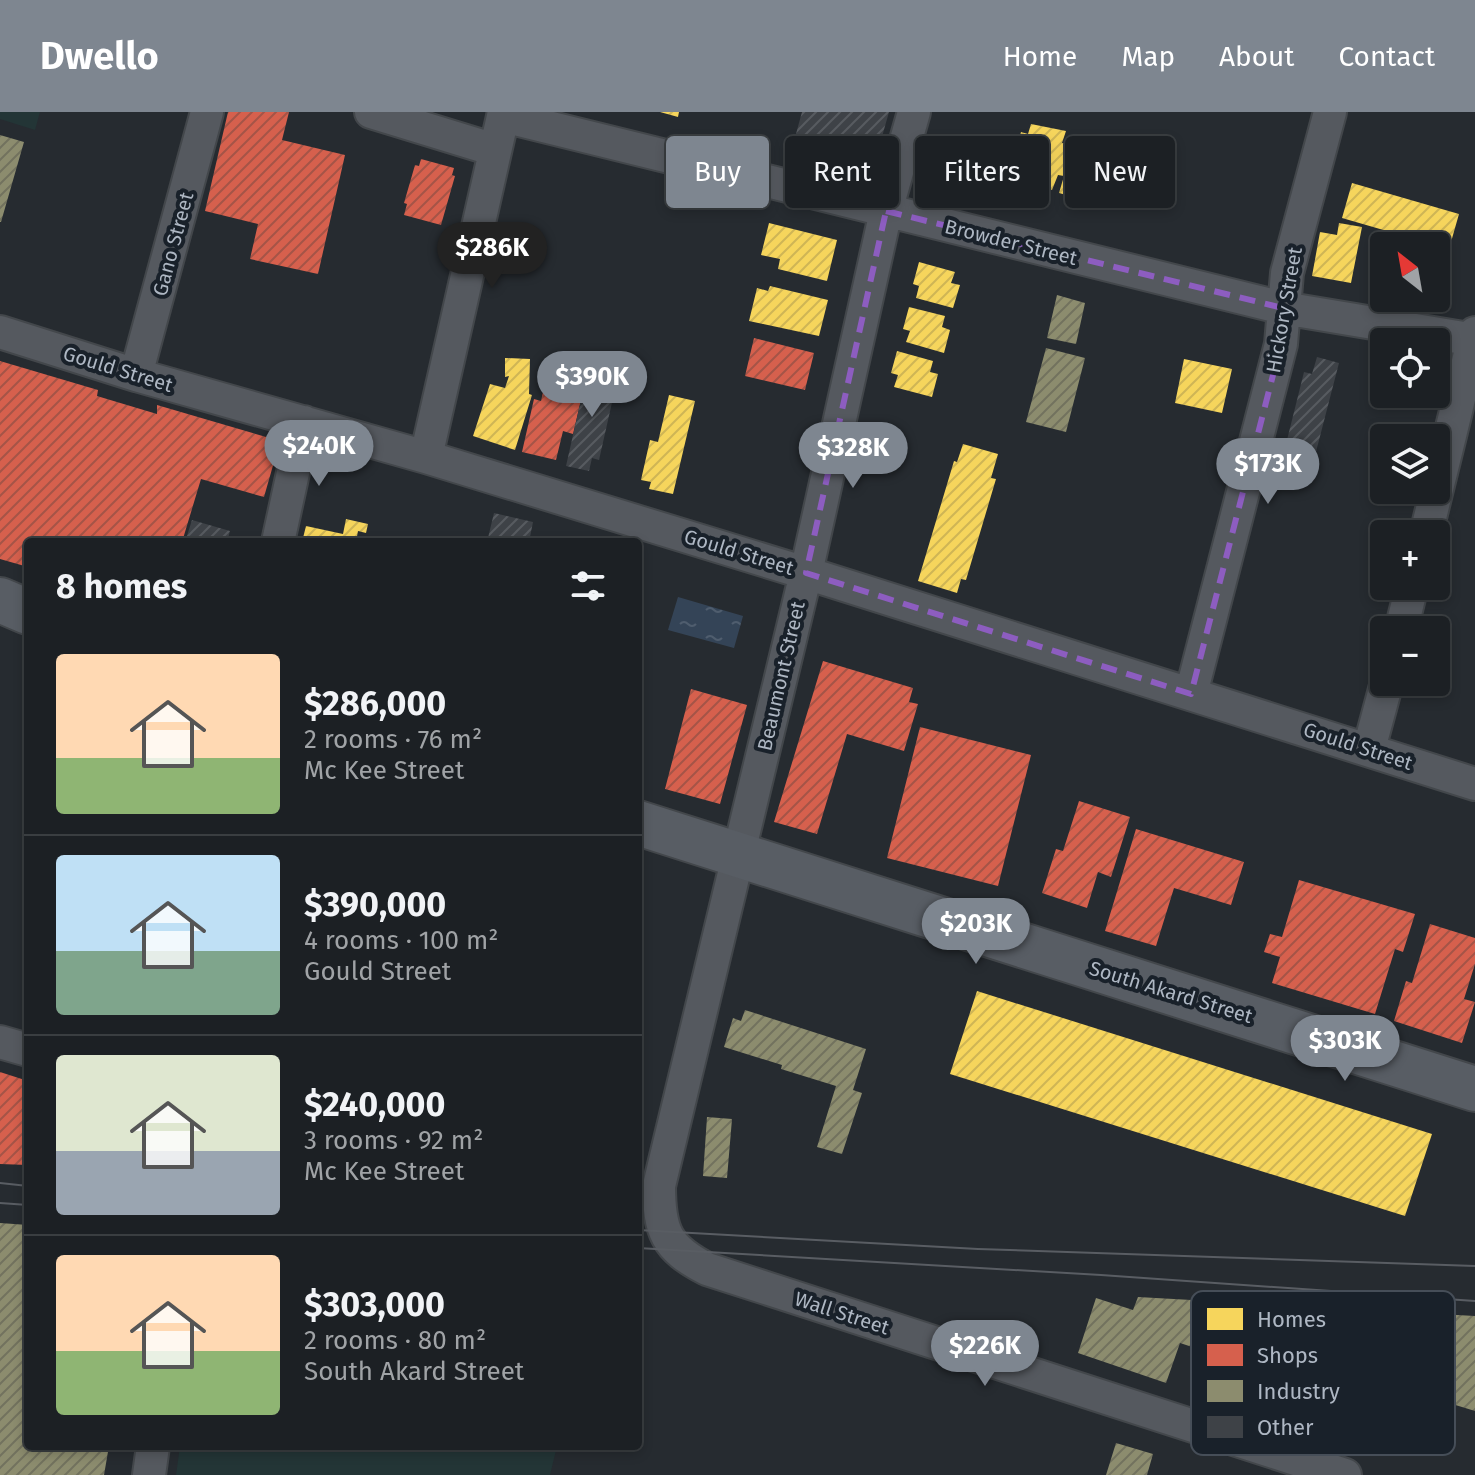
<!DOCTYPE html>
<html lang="en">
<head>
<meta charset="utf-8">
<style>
	:root { --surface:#1c2024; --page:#292d31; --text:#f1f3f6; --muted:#a0a3a6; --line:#3a3e41; --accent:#7e8690 }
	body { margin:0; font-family:"Fira Sans",sans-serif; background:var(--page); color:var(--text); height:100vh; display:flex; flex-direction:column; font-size:30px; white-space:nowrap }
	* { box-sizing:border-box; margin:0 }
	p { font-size:26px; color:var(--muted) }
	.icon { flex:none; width:44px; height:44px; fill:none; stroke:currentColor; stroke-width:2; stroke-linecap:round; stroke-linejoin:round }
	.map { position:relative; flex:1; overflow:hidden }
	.details { position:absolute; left:24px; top:426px; width:618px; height:912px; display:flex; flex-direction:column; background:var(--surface); border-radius:8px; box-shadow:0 4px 12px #0003,0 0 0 2px var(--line) }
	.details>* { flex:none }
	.banner { position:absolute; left:666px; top:24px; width:688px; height:72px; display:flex; gap:16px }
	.needle { width:52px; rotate:329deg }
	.controls { position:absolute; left:1370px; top:120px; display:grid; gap:16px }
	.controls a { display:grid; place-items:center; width:80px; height:80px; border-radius:8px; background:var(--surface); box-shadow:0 4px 12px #0003,0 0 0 2px var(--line); font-size:40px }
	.price { position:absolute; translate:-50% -68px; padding:0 18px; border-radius:28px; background:var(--accent); color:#fff; font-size:26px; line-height:52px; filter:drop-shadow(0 2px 4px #0008) }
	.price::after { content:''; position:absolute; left:50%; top:48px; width:24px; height:18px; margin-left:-12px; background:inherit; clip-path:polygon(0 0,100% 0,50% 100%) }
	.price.active { background:#222; color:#fff }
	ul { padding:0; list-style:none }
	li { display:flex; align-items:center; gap:24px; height:200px; padding:0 32px }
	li+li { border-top:2px solid var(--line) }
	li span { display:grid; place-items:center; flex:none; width:224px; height:160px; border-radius:8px; color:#555 }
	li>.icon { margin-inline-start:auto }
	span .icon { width:96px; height:96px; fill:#fffc; stroke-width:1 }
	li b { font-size:34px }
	h2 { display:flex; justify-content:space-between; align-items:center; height:96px; padding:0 32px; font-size:34px }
	.chip { padding:0 28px; border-radius:8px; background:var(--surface); box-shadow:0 4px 12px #0003,0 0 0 2px var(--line); font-size:28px; line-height:72px }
	.chip.active { background:var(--accent); color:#fff }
	header { display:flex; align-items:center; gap:48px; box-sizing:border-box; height:112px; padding:0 40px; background:var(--accent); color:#fff }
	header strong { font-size:38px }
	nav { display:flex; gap:44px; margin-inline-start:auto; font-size:28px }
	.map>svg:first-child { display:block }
	.grass { fill:#233536 }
	.water { fill:url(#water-ripples) }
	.homes { fill:url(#homes-hatch) }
	.shops { fill:url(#shops-hatch) }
	.industry { fill:url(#industry-hatch) }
	.building { fill:url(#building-hatch) }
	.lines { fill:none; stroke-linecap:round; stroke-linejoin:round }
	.minor-casing { stroke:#43474b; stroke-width:36 }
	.secondary-casing { stroke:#43474b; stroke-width:48 }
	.minor { stroke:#55595f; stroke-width:32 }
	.secondary { stroke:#585d64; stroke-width:44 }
	.tram { stroke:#595d63; stroke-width:2 }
	.marked { fill:none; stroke:#8d5dc0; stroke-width:6; stroke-dasharray:16 10; stroke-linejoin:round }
	.labels { text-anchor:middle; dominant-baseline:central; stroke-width:8; stroke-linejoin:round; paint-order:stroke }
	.street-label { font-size:20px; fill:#aeb7c3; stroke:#19212a }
	.key { fill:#19212a; stroke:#464e58; stroke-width:2 }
	.key-label { font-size:22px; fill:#aeb7c3 }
</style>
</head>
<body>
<header>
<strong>Dwello</strong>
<nav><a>Home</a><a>Map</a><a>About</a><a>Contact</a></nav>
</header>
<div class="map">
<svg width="1475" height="1363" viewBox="0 0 1475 1363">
	<defs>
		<pattern id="water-ripples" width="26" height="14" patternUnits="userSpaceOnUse" patternTransform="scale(2)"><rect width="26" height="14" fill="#344457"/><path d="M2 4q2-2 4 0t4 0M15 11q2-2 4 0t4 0" fill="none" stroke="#4f5d6e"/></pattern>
		<pattern id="homes-hatch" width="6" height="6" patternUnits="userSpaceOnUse" patternTransform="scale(2)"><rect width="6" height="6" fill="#f6d55c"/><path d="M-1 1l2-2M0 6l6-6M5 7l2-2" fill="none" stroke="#cfb555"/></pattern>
		<pattern id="shops-hatch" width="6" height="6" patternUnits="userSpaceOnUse" patternTransform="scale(2)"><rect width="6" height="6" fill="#d6604d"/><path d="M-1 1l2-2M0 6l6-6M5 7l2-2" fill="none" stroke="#a55447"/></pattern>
		<pattern id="industry-hatch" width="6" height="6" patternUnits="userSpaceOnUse" patternTransform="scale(2)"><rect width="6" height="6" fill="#8c8c6e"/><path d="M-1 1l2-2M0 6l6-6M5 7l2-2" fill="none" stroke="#72725e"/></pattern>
		<pattern id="building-hatch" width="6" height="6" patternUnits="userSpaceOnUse" patternTransform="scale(2)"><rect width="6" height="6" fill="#3e4247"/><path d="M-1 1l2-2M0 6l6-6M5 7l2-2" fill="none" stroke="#575b60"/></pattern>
	</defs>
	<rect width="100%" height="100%" fill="#262b30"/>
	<path class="grass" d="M0,0H40L35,18L0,7Z
		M180,1334H557L550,1363H176Z"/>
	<path class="water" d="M678,485L743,504L734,536L668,518Z"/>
	<path class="homes" d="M660,0H679L678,5Z
		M1031,12L1066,19L1062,31L1067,32L1066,37L1103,47L1092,90L1059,81L1064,64L1058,63L1052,78L1009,67L1021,20L1028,22Z
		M1352,71L1459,102L1449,137L1342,106Z
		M769,111L837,128L827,169L778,157L780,147L761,143Z
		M1339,111L1362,115L1351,171L1312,164L1320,120L1337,123Z
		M919,150L955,160L951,171L960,173L953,196L916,186L919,174L913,172Z
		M1383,167L1384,186H1420L1418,196L1378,186Z
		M770,174L828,188L819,224L749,209L757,176L768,179Z
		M909,195L945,204L942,215L950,218L944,241L906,230L910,219L903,217Z
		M897,239L933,249L930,260L938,262L932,285L894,275L898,263L891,261Z
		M505,246L530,247L529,282L532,283L515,338L473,324L490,272L505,276L509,264L505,265Z
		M1184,247L1232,257L1222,301L1175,291Z
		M669,283L695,289L673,382L649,377L651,370L641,368L650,328L658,330Z
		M963,332L998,342L991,366L996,367L966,468L961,467L957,481L918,469L954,349L957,350Z
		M346,407L368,412L366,421L358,419L356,430H302L306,414L343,422Z
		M977,879L1432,1022L1405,1104L950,962Z"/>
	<path class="shops" d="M228,0H289L282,28L345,43L318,162L250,147L258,112L205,99Z
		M421,47L454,56L452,63L455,64L441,113L404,103L407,92L404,91L415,53L419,54Z
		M754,226L814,241L805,278L745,264Z
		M0,249L98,278L97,284L157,302V293L280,329L264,385L201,367L182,430H28V455L0,447Z
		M543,280L581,288L573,322L563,319L556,348L522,340L534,287L541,289Z
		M823,549L913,576L909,590L918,592L904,639L847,622L817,722L774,710Z
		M691,577L747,593L720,692L665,677Z
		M920,615L1031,643L998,774L887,746Z
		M1079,689L1130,705L1111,765L1098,760L1087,796L1042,781L1056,737L1063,739Z
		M1136,717L1244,750L1231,793L1174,776L1156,834L1105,819Z
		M1299,768L1415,802L1403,840L1395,837L1375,902L1272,871L1280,845L1264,840L1270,822L1282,825Z
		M1430,812L1475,826V852L1464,887L1475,890L1462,931L1394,909L1406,869L1412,871Z
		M0,960L28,969V1053L0,1052Z"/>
	<path class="industry" d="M0,23L24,30L1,110H0Z
		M1057,183L1085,191L1076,232L1047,226Z
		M1046,236L1085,246L1066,320L1026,310Z
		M745,898L866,937L853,978L862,981L842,1042L817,1035L836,974L781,957L782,953L724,935L733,906L741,909Z
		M707,1005L732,1007L727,1066L703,1064Z
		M0,1111L28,1113V1334H109L104,1363H0Z
		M1138,1185L1475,1204V1299L1374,1268L1352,1344L1282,1321L1299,1270L1180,1231L1166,1271L1078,1241L1096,1186L1133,1198Z
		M1116,1331L1153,1342L1147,1363H1106Z"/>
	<path class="building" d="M802,0H889L868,74L788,51Z
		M1317,245L1339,251L1311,359L1285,353L1292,329L1287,328L1304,260L1312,262Z
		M588,257L618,264L599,348L592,346L589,359L566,354Z
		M494,401L533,410L529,430H487Z
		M192,408L230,419L227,430H185Z
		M540,424L558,429V430H539Z"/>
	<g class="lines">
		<g class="minor-casing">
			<path id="minor" d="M371,0L495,38
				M914,0L886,99L806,461L659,1074C659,1119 666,1136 707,1157L1345,1363
				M503,4L1283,196L1475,228
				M0,220L136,263L426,345L822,466L1475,672
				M136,263L207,0
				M426,345L504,0
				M1426,422L1475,221
				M278,430L304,310
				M1401,518L1412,474
				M1191,582L1281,232L1287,161L1330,0
				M1369,637L1387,570
				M0,930L28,938
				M149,1363L153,1334"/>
		</g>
		<g class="secondary-casing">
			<path id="secondary" d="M0,488L28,500
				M638,711L1475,977"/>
		</g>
		<use href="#minor" class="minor"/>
		<use href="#secondary" class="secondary"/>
		<path class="tram" d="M0,1071L28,1074
			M0,1091L28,1093
			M638,1118L978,1137L1475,1154
			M638,1136L1101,1163L1475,1189"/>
	</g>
	<path class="marked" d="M886,99L1283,196L1281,232L1191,582L806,461Z"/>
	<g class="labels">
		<g class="street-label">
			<text transform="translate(1011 130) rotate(14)">Browder Street</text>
			<text transform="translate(173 132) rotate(-75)">Gano Street</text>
			<text transform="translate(1284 198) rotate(-80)">Hickory Street</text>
			<text transform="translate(118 257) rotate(17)">Gould Street</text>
			<text transform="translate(739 440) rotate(17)">Gould Street</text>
			<text transform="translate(781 564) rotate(-77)">Beaumont Street</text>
			<text transform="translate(1358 634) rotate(18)">Gould Street</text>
			<text transform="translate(1171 880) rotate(17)">South Akard Street</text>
			<text transform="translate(842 1201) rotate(18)">Wall Street</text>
		</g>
	</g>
	<rect x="1191" y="1179" width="264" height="164" rx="12" class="key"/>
	<rect x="1207" y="1196" width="36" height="22" fill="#f6d55c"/>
	<rect x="1207" y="1232" width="36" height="22" fill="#d6604d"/>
	<rect x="1207" y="1268" width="36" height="22" fill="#8c8c6e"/>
	<rect x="1207" y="1304" width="36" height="22" fill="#3e4247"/>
	<g class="key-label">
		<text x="1257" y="1215">Homes</text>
		<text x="1257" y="1251">Shops</text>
		<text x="1257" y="1287">Industry</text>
		<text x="1257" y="1323">Other</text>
	</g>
</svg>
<div class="controls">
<a><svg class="needle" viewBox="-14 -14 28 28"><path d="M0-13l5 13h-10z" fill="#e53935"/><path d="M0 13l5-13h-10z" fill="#a0a3a6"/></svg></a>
<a><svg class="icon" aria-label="locate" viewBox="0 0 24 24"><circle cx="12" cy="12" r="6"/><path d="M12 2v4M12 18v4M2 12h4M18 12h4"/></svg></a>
<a><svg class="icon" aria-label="layers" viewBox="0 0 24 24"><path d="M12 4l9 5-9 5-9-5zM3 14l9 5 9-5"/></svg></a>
<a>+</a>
<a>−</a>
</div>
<b class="price active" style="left:492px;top:178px">$286K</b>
<b class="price" style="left:592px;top:307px">$390K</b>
<b class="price" style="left:319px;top:376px">$240K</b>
<b class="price" style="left:853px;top:378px">$328K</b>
<b class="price" style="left:1268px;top:394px">$173K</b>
<b class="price" style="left:976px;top:854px">$203K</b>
<b class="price" style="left:1345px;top:971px">$303K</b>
<b class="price" style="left:985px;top:1276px">$226K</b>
<div class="banner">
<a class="chip active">Buy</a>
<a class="chip">Rent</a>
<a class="chip">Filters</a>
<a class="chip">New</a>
</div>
<section class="details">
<h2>8 homes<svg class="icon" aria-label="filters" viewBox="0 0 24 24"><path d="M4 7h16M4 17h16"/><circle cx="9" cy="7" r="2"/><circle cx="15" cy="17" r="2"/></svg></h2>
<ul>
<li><span style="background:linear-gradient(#ffd9b3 65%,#8fb573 0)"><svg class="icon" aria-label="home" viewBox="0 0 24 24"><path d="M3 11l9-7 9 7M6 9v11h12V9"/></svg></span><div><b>$286,000</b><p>2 rooms · 76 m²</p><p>Mc Kee Street</p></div></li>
<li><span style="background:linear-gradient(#bfe0f5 60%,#7fa58c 0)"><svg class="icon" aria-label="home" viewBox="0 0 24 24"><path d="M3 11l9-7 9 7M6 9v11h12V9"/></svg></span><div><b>$390,000</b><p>4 rooms · 100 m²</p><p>Gould Street</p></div></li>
<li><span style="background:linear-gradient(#dfe7d0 60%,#9aa5b1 0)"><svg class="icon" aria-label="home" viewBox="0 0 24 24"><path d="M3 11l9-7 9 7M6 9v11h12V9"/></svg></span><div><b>$240,000</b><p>3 rooms · 92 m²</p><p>Mc Kee Street</p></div></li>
<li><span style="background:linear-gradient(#ffd9b3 60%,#8fb573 0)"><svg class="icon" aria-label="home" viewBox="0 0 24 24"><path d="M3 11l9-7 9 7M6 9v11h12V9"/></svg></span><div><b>$303,000</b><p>2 rooms · 80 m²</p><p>South Akard Street</p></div></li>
</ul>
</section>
</div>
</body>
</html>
